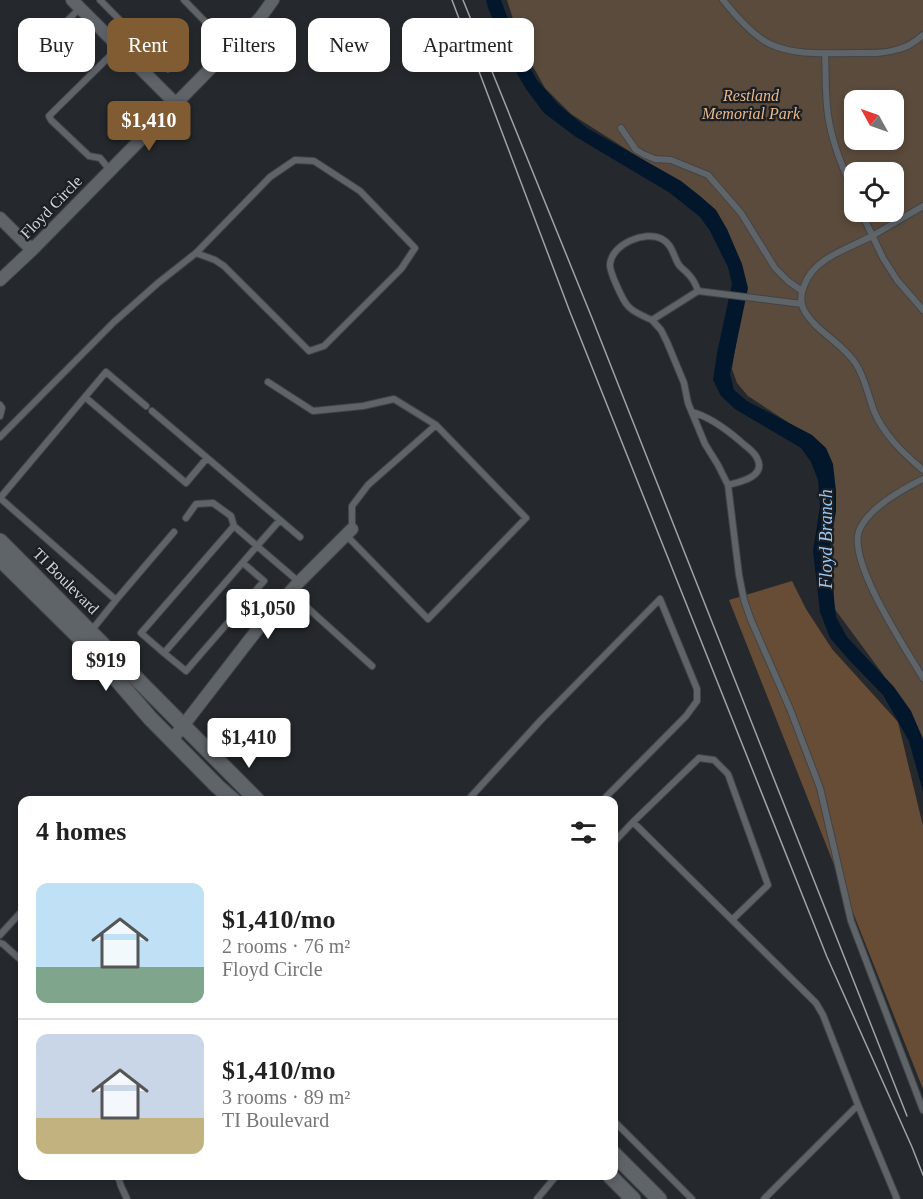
<!DOCTYPE html>
<html lang="en">
<head>
<meta charset="utf-8">
<style>
	:root { --surface:#fff; --page:#f2f2f2; --text:#222; --muted:#767676; --line:#e0e0e0; --accent:#815c32 }
	body { margin:0; font-family:"Times New Roman",serif; background:var(--page); color:var(--text); height:100vh; display:flex; flex-direction:column; font-size:22px; white-space:nowrap }
	* { box-sizing:border-box; margin:0 }
	p { font-size:20px; color:var(--muted) }
	.icon { flex:none; width:33px; height:33px; fill:none; stroke:currentColor; stroke-width:2; stroke-linecap:round; stroke-linejoin:round }
	.map { position:relative; flex:1; overflow:hidden }
	.sheet { position:absolute; left:18px; top:796px; width:600px; height:384px; display:flex; flex-direction:column; background:var(--surface); border-radius:12px; box-shadow:0 3px 9px #0003 }
	.sheet>* { flex:none }
	.hud { position:absolute; left:18px; top:18px; width:600px; height:54px; display:flex; gap:12px }
	.needle { width:39px; rotate:310deg }
	.controls { position:absolute; left:844px; top:90px; display:grid; gap:12px }
	.controls a { display:grid; place-items:center; width:60px; height:60px; border-radius:12px; background:var(--surface); box-shadow:0 3px 9px #0003; font-size:30px }
	.price { position:absolute; translate:-50% -51px; padding:0 14px; border-radius:6px; background:#fff; color:#222; font-size:20px; line-height:39px; filter:drop-shadow(0 2px 3px #0008) }
	.price::after { content:''; position:absolute; left:50%; top:36px; width:18px; height:14px; margin-left:-9px; background:inherit; clip-path:polygon(0 0,100% 0,50% 100%) }
	.price.on { background:var(--accent); color:#fff }
	ul { padding:0; list-style:none }
	li { display:flex; align-items:center; gap:18px; height:150px; padding:0 18px }
	li+li { border-top:2px solid var(--line) }
	li span { display:grid; place-items:center; flex:none; width:168px; height:120px; border-radius:12px; color:#555 }
	li>.icon { margin-inline-start:auto }
	span .icon { width:72px; height:72px; fill:#fffc; stroke-width:1 }
	li b { font-size:26px }
	h2 { display:flex; justify-content:space-between; align-items:center; height:72px; padding:0 18px; font-size:26px }
	.tag { padding:0 21px; border-radius:12px; background:var(--surface); box-shadow:0 3px 9px #0003; font-size:21px; line-height:54px }
	.tag.on { background:var(--accent); color:#fff }
	.map>svg:first-child { display:block }
	.green { fill:#5b4b3c; fill-rule:evenodd }
	.forest { fill:#674d35 }
	.water { fill:#02172c }
	.lines { fill:none; stroke-linecap:round; stroke-linejoin:round }
	.lane-casing { stroke:#414448; stroke-width:8 }
	.street-casing { stroke:#414448; stroke-width:14 }
	.secondary-casing { stroke:#414448; stroke-width:17 }
	.lane { stroke:#5f6469; stroke-width:6 }
	.street { stroke:#5f6469; stroke-width:12 }
	.secondary { stroke:#5f6469; stroke-width:15 }
	.tram { stroke:#a0a3a6; stroke-width:1.5 }
	.labels { text-anchor:middle; dominant-baseline:central; stroke-width:4.5; stroke-linejoin:round; paint-order:stroke }
	.park-label { font-size:16px; font-style:italic; fill:#e7b88b; stroke:#1b1f23 }
	.street-label { font-size:16px; fill:#d3d6d9; stroke:#1b1f23 }
	.water-label { font-size:18px; font-style:italic; fill:#9cc9f7; stroke:#1b1f23 }
</style>
</head>
<body>
<div class="map">
<svg width="923" height="1199" viewBox="0 0 923 1199">
	<rect width="100%" height="100%" fill="#25292d"/>
	<path class="green" d="M507,0H923V749L916,730L882,673L834,608L832,475L821,444L748,396L737,383L732,369L746,281L689,189L571,114L545,88L522,47ZM855,100H894V140H855ZM855,172H894V212H855Z"/>
	<path class="forest" d="M792,581L806,609L832,649L898,722L923,826V1089L729,600Z"/>
	<path class="water" d="M486,0H501L505,11L527,63L537,80L558,104L587,128L681,181L700,196L716,210L727,229L742,264L748,288L730,374L734,390L747,401L812,435L826,448L833,464L836,491V511L829,553L836,617L847,637L894,687L911,711L923,739V792L909,741L883,695L850,661L830,638L820,612L813,551L820,506L818,480L811,462L801,448L735,409L721,396L713,380L717,353L732,284L728,267L710,231L700,217L670,193L576,137L544,113L526,89L514,68L488,8Z"/>
	<g class="lines">
		<g class="lane-casing">
			<path id="lane" d="M100,0L168,69
				M184,0L231,48
				M723,0C735,15 753,36 770,44C796,56 826,53 853,53C868,53 884,54 899,49C908,47 916,41 923,35
				M825,53C826,74 825,95 828,115C832,144 844,170 855,197
				M23,65L80,8
				M621,128L636,150L645,155L655,159L671,160L708,175L741,213L775,268L788,281L802,291
				M110,170L100,158L89,156L51,120L49,116L119,47
				M923,206C906,216 889,226 872,236C848,249 813,258 804,286C801,293 800,300 803,308C814,331 842,342 856,364C865,378 868,395 874,411C884,435 903,453 923,470
				M861,212L883,258L897,280L923,310
				M698,291L652,320C645,317 632,311 628,306C623,301 609,271 610,264C612,244 645,230 662,239C673,245 673,256 679,265C682,269 686,271 689,275C693,279 696,285 698,291L802,304
				M652,320L661,330L667,342L684,383L688,403L705,444L718,465L728,485L739,575L744,600L751,620L790,709L820,788L851,921L923,1110
				M268,382L313,411L363,406L394,399L436,425
				M85,397L186,483L207,458
				M0,405L2,408L0,416
				M152,411L280,520L257,546L234,526L141,633L164,653L257,546L299,582
				M692,412C710,417 726,429 740,441C745,446 754,451 757,458C767,477 739,482 728,485
				M0,437L114,322L158,283L196,253L215,260L224,266L309,351L324,346L401,269L415,248L360,191L314,161L295,160L270,177L196,253
				M923,479C903,489 867,509 859,531C848,563 906,649 923,678
				M0,498L106,372L146,406
				M0,498L116,600L91,631
				M186,518L196,504L213,503L231,516L234,526
				M280,520L300,537
				M346,535L428,619L526,518L436,425L368,485L352,506V529
				M290,592L372,666
				M116,600L174,532
				M164,653L186,671L264,581L243,563
				M467,801L541,720L660,599L697,689V701L686,716L602,801
				M633,822L699,758L714,760L728,774L768,885L732,920
				M614,842L633,822L816,1003L823,1015L858,1105L897,1199
				M0,935L22,911
				M0,943L3,944L22,961
				M614,1121L692,1199
				M118,1176L121,1186L127,1199
				M537,1199L556,1176
				M764,1199L858,1105"/>
		</g>
		<g class="street-casing">
			<path id="street" d="M72,0L176,104
				M0,218L32,250
				M0,280L32,250L260,18L273,0
				M172,740L267,617L299,582L352,529"/>
		</g>
		<g class="secondary-casing">
			<path id="secondary" d="M0,541L258,801
				M0,559L86,644L150,718L217,786L234,801
				M614,1154L659,1199
				M610,1176L633,1199"/>
		</g>
		<use href="#lane" class="lane"/>
		<use href="#street" class="street"/>
		<use href="#secondary" class="secondary"/>
		<path class="tram" d="M452,0L570,312L827,957L912,1147L923,1175
			M463,0L592,318L907,1116"/>
	</g>
	<g class="labels">
		<g class="park-label">
			<text x="751" y="95">Restland<tspan x="751" dy="18">Memorial Park</tspan></text>
		</g>
		<g class="street-label">
			<text transform="translate(51 207) rotate(-46)">Floyd Circle</text>
			<text transform="translate(66 581) rotate(45)">TI Boulevard</text>
		</g>
		<g class="water-label">
			<text transform="translate(826 539) rotate(-90)">Floyd Branch</text>
		</g>
	</g>
</svg>
<div class="controls">
<a><svg class="needle" viewBox="-14 -14 28 28"><path d="M0-13l5 13h-10z" fill="#e53935"/><path d="M0 13l5-13h-10z" fill="#767676"/></svg></a>
<a><svg class="icon" aria-label="locate" viewBox="0 0 24 24"><circle cx="12" cy="12" r="6"/><path d="M12 2v4M12 18v4M2 12h4M18 12h4"/></svg></a>
</div>
<b class="price on" style="left:149px;top:152px">$1,410</b>
<b class="price" style="left:268px;top:640px">$1,050</b>
<b class="price" style="left:106px;top:692px">$919</b>
<b class="price" style="left:249px;top:769px">$1,410</b>
<div class="hud">
<a class="tag">Buy</a>
<a class="tag on">Rent</a>
<a class="tag">Filters</a>
<a class="tag">New</a>
<a class="tag">Apartment</a>
</div>
<section class="sheet">
<h2>4 homes<svg class="icon" aria-label="filters" viewBox="0 0 24 24"><path d="M4 7h16M4 17h16"/><circle cx="9" cy="7" r="2"/><circle cx="15" cy="17" r="2"/></svg></h2>
<ul>
<li><span style="background:linear-gradient(#bfe0f5 70%,#7fa58c 0)"><svg class="icon" aria-label="home" viewBox="0 0 24 24"><path d="M3 11l9-7 9 7M6 9v11h12V9"/></svg></span><div><b>$1,410/mo</b><p>2 rooms · 76 m²</p><p>Floyd Circle</p></div></li>
<li><span style="background:linear-gradient(#c9d6e8 70%,#c2b280 0)"><svg class="icon" aria-label="home" viewBox="0 0 24 24"><path d="M3 11l9-7 9 7M6 9v11h12V9"/></svg></span><div><b>$1,410/mo</b><p>3 rooms · 89 m²</p><p>TI Boulevard</p></div></li>
</ul>
</section>
</div>
</body>
</html>
